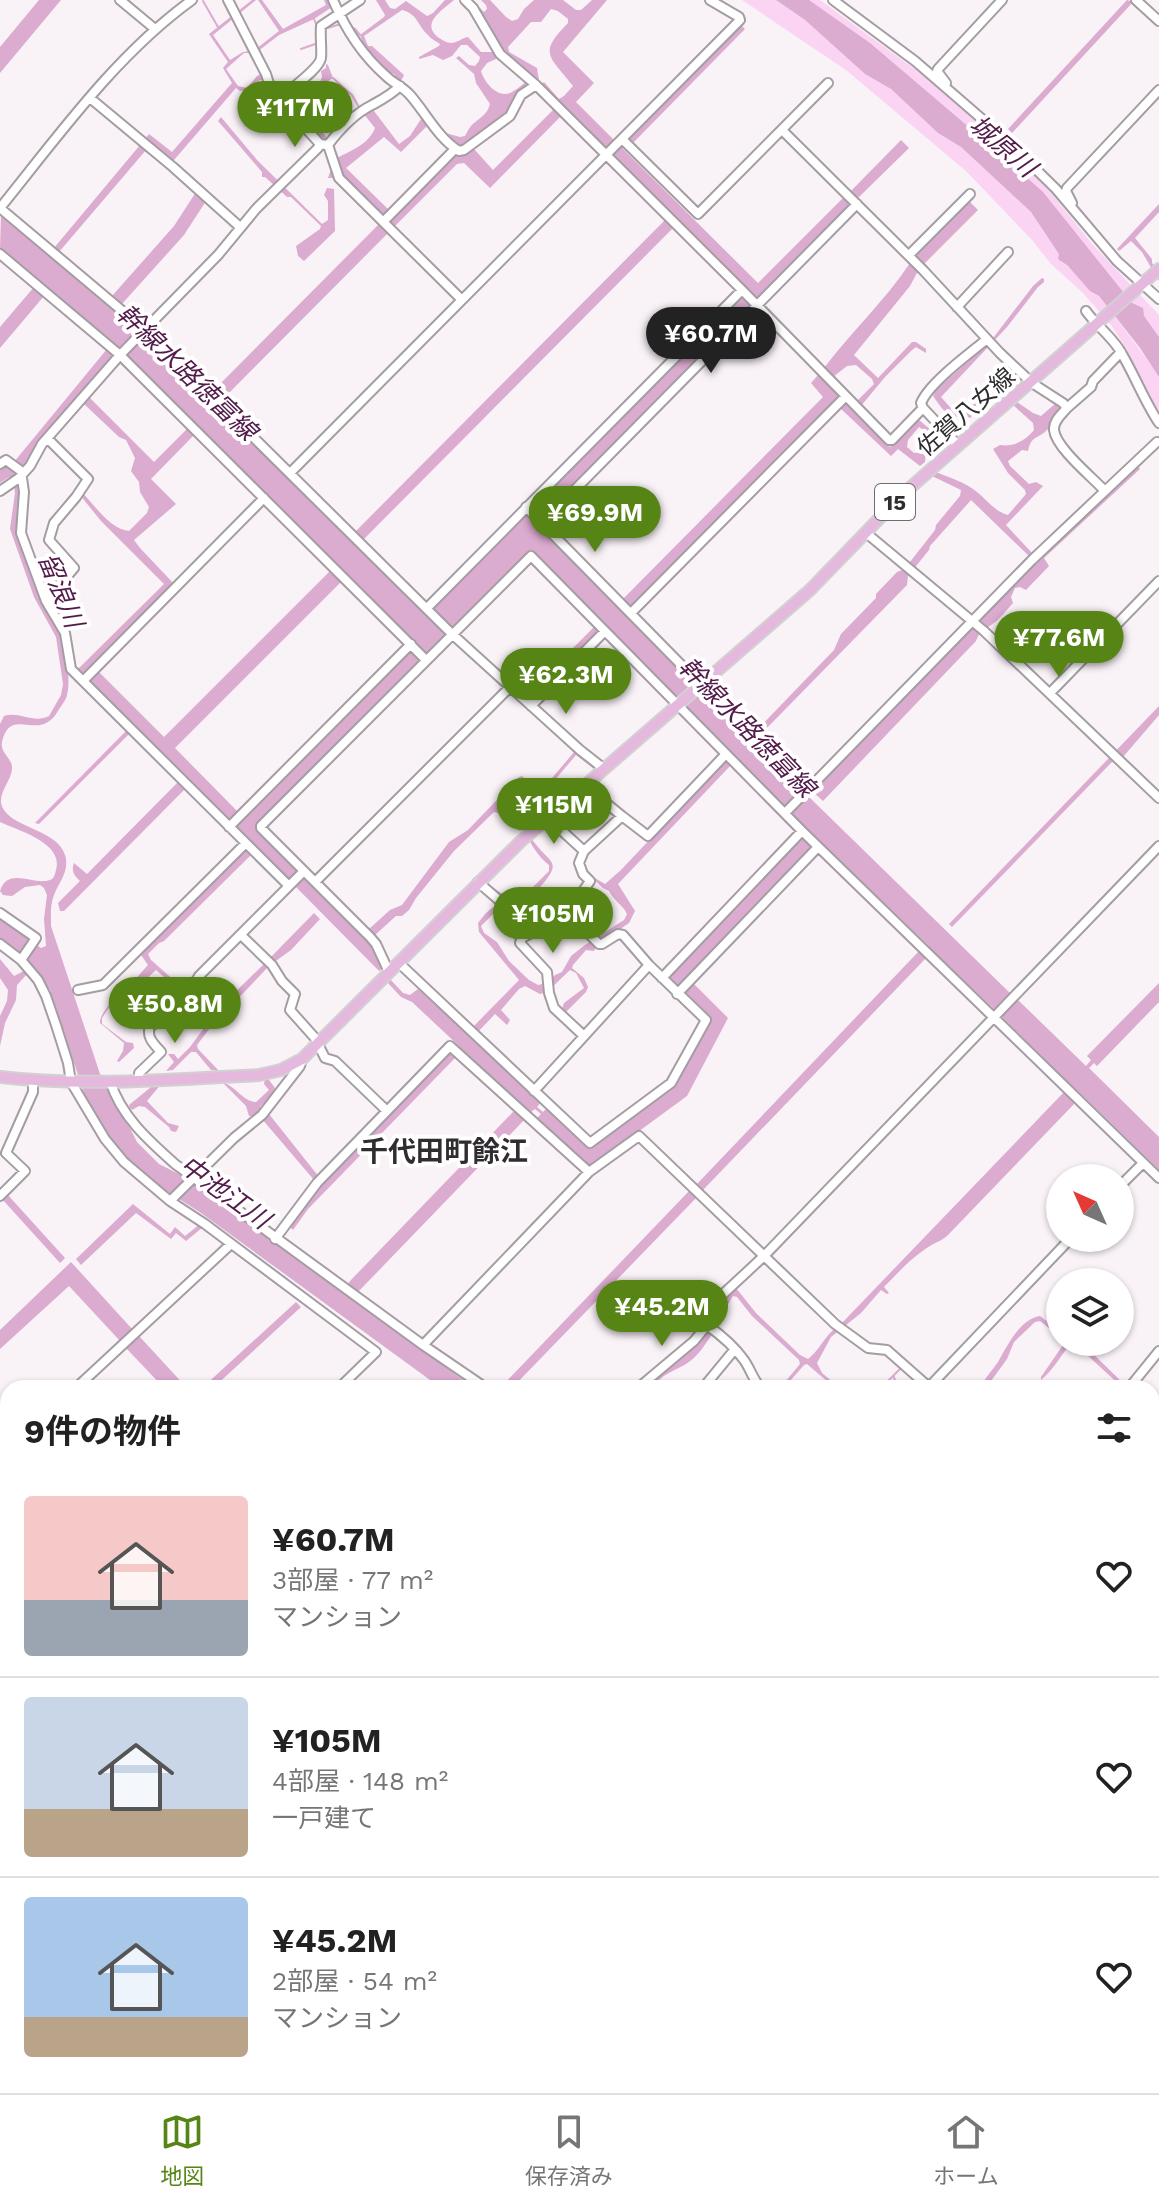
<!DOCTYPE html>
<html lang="ja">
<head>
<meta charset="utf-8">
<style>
	:root { --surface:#fff; --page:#f2f2f2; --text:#222; --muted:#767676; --line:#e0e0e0; --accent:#568515 }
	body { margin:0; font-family:"Work Sans","Noto Sans JP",sans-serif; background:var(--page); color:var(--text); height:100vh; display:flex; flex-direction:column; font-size:30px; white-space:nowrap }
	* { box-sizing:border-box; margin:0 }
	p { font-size:26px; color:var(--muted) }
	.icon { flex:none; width:44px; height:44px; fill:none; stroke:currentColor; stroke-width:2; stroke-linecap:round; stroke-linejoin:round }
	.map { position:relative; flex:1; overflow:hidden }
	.details { position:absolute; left:0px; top:1380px; width:1160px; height:714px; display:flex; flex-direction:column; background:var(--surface); border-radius:24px 24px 0 0; box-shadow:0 2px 6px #0004 }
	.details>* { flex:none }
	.needle { width:52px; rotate:315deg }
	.buttons { position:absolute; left:1046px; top:1164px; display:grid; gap:16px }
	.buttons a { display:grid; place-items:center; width:88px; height:88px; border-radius:50%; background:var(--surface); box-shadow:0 2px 6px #0004; font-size:40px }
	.price { position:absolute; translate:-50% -68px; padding:0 18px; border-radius:28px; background:var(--accent); color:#fff; font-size:26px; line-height:52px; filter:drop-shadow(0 2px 4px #0008) }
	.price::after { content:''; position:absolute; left:50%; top:48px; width:24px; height:18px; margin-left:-12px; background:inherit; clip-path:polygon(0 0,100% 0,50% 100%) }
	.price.active { background:#222; color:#fff }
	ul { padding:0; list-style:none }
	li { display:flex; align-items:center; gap:24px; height:200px; padding:0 24px }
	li+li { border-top:2px solid var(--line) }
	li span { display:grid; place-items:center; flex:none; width:224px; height:160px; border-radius:8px; color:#555 }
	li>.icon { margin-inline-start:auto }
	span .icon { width:96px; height:96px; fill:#fffc; stroke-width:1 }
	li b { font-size:34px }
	h2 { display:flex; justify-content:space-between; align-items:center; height:96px; padding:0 24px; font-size:34px }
	.tabs { display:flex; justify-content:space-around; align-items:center; height:112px; border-top:2px solid var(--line); background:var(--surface); font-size:22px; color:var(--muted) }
	.tabs a { display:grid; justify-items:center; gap:4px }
	.tabs .active { color:var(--accent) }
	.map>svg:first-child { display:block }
	.green { fill:#fad4f2 }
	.water { fill:#dbabd0 }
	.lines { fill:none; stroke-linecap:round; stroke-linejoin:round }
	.stream { stroke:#dbabd0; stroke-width:2 }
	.minor-casing { stroke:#a49da2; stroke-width:12 }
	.major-casing { stroke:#d1d1d1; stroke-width:14 }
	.minor { stroke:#fff; stroke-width:8 }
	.major { stroke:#e5b9dd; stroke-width:10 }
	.labels { text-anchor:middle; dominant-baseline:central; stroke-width:8; stroke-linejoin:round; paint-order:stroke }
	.shield { fill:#fff; stroke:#6e6c6e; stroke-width:2 }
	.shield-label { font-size:22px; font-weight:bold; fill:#302d30 }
	.street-label { font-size:24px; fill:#302d30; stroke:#fff }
	.water-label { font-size:26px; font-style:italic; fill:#531b4b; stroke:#fff }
	.quarter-label { font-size:28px; font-weight:bold; fill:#302d30; stroke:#fff }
</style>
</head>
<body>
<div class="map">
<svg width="1159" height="2093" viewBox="0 0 1159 2093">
	<rect width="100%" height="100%" fill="#f9f2f7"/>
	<path class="green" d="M742,0H776L805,20L865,74L891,89L938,133L961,147L1031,212L1060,254L1063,263C1077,271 1084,288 1099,296L1159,375V411L1149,398L1126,348L1111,325L1083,293L1051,264L1032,240L966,171L846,70Z
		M801,0H820L916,70L1001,142L1051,193L1093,245L1159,315V344L1084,256Z
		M1159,1980V2093H1134L1127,2086H1152V1987Z"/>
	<path class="water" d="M39,0H61L0,73V47Z
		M252,0H256L213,35L230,60L243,52L251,51V53H244L226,69L238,86L247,88L257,76L261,74L264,76L263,79L256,82L249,90L240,91L236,88L174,160H171L145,139L149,134L172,152L232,83L223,68L228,62L209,34Z
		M258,0H262L283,29L326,5L324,0H330L332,7L314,19L279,35L257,52L256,49L279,31Z
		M376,0H385L390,8L395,9L406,1L427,16L433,13L445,0H454C441,11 420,24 439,38C443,40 446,43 451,43C457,43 462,38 468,37L481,52H494L497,56L496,59L487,63L481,71C484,82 497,98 510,93C515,91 522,85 527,81L530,84L514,98L513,108L508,114L468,145L470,151L474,149L493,170L554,109L561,116L490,188L464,163L457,164L394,227L389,222L456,156L466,153L442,132L460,137L465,136C467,133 468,129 471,126C478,118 487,116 490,104L476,83L474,74L456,58L459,56L469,65L475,66L479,61L480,57L467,45H461L452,56L443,60L433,55L419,59V57L439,46L440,44C436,41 431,39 428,35C417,25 418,14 402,10L364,36L368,46H372L404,75L400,83L394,74C377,71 365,50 360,35L384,17L385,15Z
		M481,0H490L506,17L512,21L518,19L524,9L534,0H563L576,10H581L592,0H607L563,52L594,83L576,102L615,141L606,150L541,85L544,82L559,99L564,96L573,86C550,56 537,54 568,23V19L558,11L551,9L541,22H531L508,47L509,52L537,68L539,80L536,81L500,51L492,30L485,24L474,5L478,6L484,12L487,9L486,5Z
		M776,0H809L870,43L991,146L1043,192L1132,303L1143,308L1144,316L1159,337V377L1140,348L1099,296L1090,291L1068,266L1058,259L1059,254L1031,212L961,147L938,133L891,89L865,74L805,20Z
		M1127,0L1133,2L1012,133L1008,129Z
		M740,24L745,29L632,144L627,139Z
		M326,64L328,65L333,78C316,86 323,109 316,125L328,139L339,165L337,158C352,150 369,144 375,128L363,113L371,107L399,144L410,136L421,119L426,118L430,123L401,152L384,137L346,168L389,210L387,214L382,215L343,177L339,168L335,169L333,178H328L332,166L312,127C313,119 317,118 319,111C321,104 321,95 320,88L313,86L320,82L322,77L321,71L326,68Z
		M221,117L257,160L322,224L328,220V201L324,195L327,188L334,189L335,231L304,261L298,256L296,246L320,229L321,226L291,197H287L265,177H262V172L218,121Z
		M901,140L909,148L858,198L851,191Z
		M140,145L146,150L59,252L54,248Z
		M620,146L758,283L844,197L852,205L757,300L611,155Z
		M196,192L206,201L184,235L121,305L112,296L174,226Z
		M969,201L978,210L924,264L916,256Z
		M1159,204V212L1135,238L1152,259V263L1159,271V281L1142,252L1131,241L1119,251L1117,249Z
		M1,214L140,330L431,619L437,614L433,607L527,513L693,681V684L700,691H704L801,791L804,799L808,796L1012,995L1014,1001L1017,999L1086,1066L1091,1060L1087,1056L1159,983V1002L1097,1066L1094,1063L1089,1068L1159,1137V1170L1078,1091L1072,1097L1076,1102L947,1236C940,1242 931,1244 924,1250C909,1260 897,1274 884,1287L889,1293L887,1294L881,1290L861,1313L831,1337L817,1363L822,1373L840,1388H835L807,1364L804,1365L784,1388H780L800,1364L799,1360L752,1316L737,1297L733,1296L716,1325L712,1328L713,1333C706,1343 698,1357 686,1364C675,1371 660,1374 654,1388H647V1383C668,1367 694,1352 709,1329C719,1315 721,1298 736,1288L756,1313L800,1355L808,1359C822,1348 823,1336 841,1324L1065,1091L1070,1095L1075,1089L1001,1016L1002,1014L996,1011L931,949L925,954L927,957L703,1190L700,1188L695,1194L697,1197L512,1388H500L690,1190L693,1192L698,1186L697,1184L920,950L923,953L929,946L791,813L794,810L788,805L785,807L685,709V703L679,697L675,698L530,552L453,627L447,624L441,630L445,635L426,654L125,355L0,250Z
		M665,220L673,228L363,540L355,532Z
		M380,223L389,232L222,400L213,391Z
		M910,263L918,271L910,286L854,355L878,378L912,342H916L926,349V353L916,347L912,350L885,377L861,406L857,401L874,384L872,379L856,365L847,366L833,377L824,368C852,331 884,302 910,263Z
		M1042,278L1044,279V282L1038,287L1007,327L941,397L957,415C973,402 988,378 1009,376L1001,386L1006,393L1002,397L994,392L969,411L972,416L970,418L966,416C948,420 943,410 933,396L936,390L990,342L1033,286Z
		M34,287L44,296L0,348V327Z
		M742,296L752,306L542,518L531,508Z
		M107,349L113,355L111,361L43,439L25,466L21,468L14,462Z
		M819,374L839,396L632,607L623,599L823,397L811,383Z
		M89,397L154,462L188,428L194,435L151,479L176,504L134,540L140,548L175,585L83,676L77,670L164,584L101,521L80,495L82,492C95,506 110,529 129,531L147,513L149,507L140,492L139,482L131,471L135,458L126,440L119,437L83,403Z
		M1017,402L1033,413L1041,416L1056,403L1061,406C1059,413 1052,426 1046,431C1037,439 1031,436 1028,451L1022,450L1008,461L1010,466L1029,484L1036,482L1043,486L1006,525L1032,553L1029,556L971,500L930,546L929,550L908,576L907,585L758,737L754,733L834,650L841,634L876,598V594L897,572L902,570L910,562L935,530L936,525L960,496L961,490L932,476L936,472C950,478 965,482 977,492C988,501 994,511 1008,515L1026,494L1025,490L1008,473L993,449L1000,445C1014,447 1025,441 1034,430L1033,423L1013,405Z
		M845,403L890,447L918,419L932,431L930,434L919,427L908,440L907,447L914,453L920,452L922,448L926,451L925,462L920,466L898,449L891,456L840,408Z
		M6,465C10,468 13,470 16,473C28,487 16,510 17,527C17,532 19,540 21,545C26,562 32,581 40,596C47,609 56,621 61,634C66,648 71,680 67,695C66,700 61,706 58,711C39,744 11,704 2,742C0,754 13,758 12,769C11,781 0,790 1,803C6,828 57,828 65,855C70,871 59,882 54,895C50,905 51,915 51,926L100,1074L115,1106L130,1128L137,1142L159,1164L181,1175L474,1388H441L201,1213L159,1186L127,1160L103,1129L85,1096L50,990L27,960L0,940V919L41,948L46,946L44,919L47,895L44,888L40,885L25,887L12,896L3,895L0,891C8,866 34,886 50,880C54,879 55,874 56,870C64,843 19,831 0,822V724L4,716C19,711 34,724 49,716L61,695L63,684L56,637L34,597L10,529L15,493L14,484L9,477L0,483V469Z
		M1137,465L1140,469L1044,558L1049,566L1026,590L1020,587L1015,588L1011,597L1013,603C1007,609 1001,618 994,623C986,629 980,629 976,641L823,801L812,791L968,632C976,629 981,625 982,616L1035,560Z
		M331,570L342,581L175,748L239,813L229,823L89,682L99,672L164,737Z
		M595,626L600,631L530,701L525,696Z
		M411,649L421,659L255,827L299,871L289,881L234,828Z
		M1159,706V715L1123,757L1119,755L1109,765L952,927L949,924Z
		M128,729L131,732L39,824L35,823Z
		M575,751L597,767L594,769L576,755L543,794H538L520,779L500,799L525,827L520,831L502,814L494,812L454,851L416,898L409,910L402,916H396L375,935L372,933L367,938L383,968L379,971L295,886L304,876L365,936L371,931L369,929L390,910L402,905L449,842L468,830L519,777L522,776L538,791H541Z
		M726,759L731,765L618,884L635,911L629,923L597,945L594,951L586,950L573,965L572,968L584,978L588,987L586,992L565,1013L562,1009L564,1003L584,988L576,973L570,970L547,992L540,994L525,986L519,989L501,1010L510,1020L507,1025L495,1014L476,1034L471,1029L519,980L479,932L478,923C485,914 491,905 503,905L502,908L495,912L481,926L484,933L497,942L509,961L529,980L538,985L547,983L555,975L562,972L571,956L585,945L624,920L627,914C623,905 614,901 609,891L603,888L588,874L605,884L621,870Z
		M179,781L186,788L64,911H60L58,903L80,881C74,875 71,871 74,863L87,874Z
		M803,837L814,847L685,984L689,988L693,983L728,1018L687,1096L590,1167L537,1118L541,1114L535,1109L531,1112L527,1109L522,1114L526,1118L357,1293L346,1286L351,1280L513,1112H520L525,1107L460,1048L454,1054L456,1057L308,1209L293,1230L290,1227L321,1183L314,1180L262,1119L249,1116L246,1106L222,1082C236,1086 242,1101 256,1102L269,1090L264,1084L265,1079L269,1080L275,1088L272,1094L260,1107L263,1117L269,1114L323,1182L451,1051L453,1053L459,1046L412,1002L401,997L387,982L390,979L403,993L410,995L418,989L541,1102L537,1107L543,1112L547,1108L591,1149L676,1086L710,1021L684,993L687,989L678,990L667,979Z
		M531,838C551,867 566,858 535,893L534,897L515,913L508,903L489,887L490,885L517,905L527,898L530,890L549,871V865C540,858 534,849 529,840Z
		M246,848L252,854L164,941L159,943L148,954L151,960L185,990C183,1004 193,1012 202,1021L208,1022L222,1009L212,995L214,993L224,1003L266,962L269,966L210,1028L197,1045L198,1049L219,1071L211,1070L196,1052H191L173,1070L166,1071L174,1062L168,1054H174L178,1059L190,1047L204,1028L184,1004L173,985L156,970L124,1000L120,996L116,997L102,1018V1024L126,1042L133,1043L134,1048L119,1062L117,1061L123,1051L124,1043L100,1023C100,1012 112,1005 114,995L123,993L148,965L141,955Z
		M314,913L320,919L291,950L273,963L269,959Z
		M0,959L14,976L24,971L27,974L17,985L16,1000L5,1023L0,1046V1016L7,1001L8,990L0,978Z
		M156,1083H162L147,1101L168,1123L179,1126L176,1132L171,1131L169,1127L145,1107L139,1106L132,1110L130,1108L129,1105Z
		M7,1194L65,1258L60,1263L2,1199Z
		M133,1204L170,1234L175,1227L185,1236L200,1224L203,1227L186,1241L176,1233L171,1239L136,1213L81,1265L76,1259Z
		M71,1262L133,1330L121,1342L69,1286L0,1349V1330Z
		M296,1302L301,1307L213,1388H202Z
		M1040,1316L1060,1331V1337L1040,1321L1035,1322L1014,1342L1007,1359L986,1388H980C984,1379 992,1371 998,1362C1007,1346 1020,1319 1040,1316Z
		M139,1336L187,1388H164L126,1348Z
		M1065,1342H1081L1128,1388H1123L1073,1342C1062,1352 1055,1369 1041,1380V1377Z"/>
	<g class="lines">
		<path class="stream" d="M203,1L218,27
			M314,19L318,29
			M349,26L355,29L360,35
			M324,29L341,24
			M301,49L318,43
			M333,78L352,95L360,109
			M894,1377L897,1388
			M743,1388L751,1381
			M881,1388L902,1367
			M1015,2086L1023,2093"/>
		<g class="minor-casing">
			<path id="minor" d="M120,0L155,29
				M192,0C116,55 59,135 0,208L145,330L452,634L580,750L603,768
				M228,0L266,74L271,90L320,144
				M333,0C345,28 363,56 386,76C393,83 403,87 410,95C426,113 438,138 459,151L464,150L510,116L521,95L536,85
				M465,0L473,8L500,54L536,85L742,290L889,440H892L923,408L921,403C929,383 969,354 987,339
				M833,0L915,61L1004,138L1056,189L1117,261L1159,299
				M1136,0L1159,21
				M946,83L937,71L938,69L1002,0
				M90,98L173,167L240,227
				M280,99C289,89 319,70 321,58C322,48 320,38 321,26L360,0
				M782,130L923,270L1000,353L1032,383L1063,403L1067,408C1062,414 1053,421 1054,430C1056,448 1092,477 1105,491L1032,560L785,813
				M622,139L698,214L828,83
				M328,145L339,178L461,299
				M1072,203L1066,191L1067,188L1159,90
				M384,221L455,149
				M0,254L120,355L426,660
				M909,255L970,194
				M957,307L1008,252
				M1086,311C1096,325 1109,334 1119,349C1134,373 1143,399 1159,423
				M923,408L958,445
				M1067,408L1091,387L1093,381L1121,352
				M0,464L6,460L21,471L24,492L21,533L46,601L65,633L71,669L83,681
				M290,473L740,20L739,17L710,0
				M0,491L19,478L30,466L42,444L120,355L218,255L256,209L318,148L320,144L328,145C340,129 354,114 372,105C383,99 391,95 400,86
				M1105,491L1157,442
				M264,498L83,681L289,886
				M526,507L701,685
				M542,523L857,204
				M865,532L984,631L1159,798
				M46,601L74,568L49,540L54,523L76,497L88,479L47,438
				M427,608L742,290
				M631,613L846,396
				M1050,693L1159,581
				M531,706L605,631
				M584,785L622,816
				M547,817L584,851
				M229,827L411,644
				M315,882L510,687
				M0,913L36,938L21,960
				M568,913L590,881L583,874L579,863L584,851L622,816L648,836L726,754
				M241,935L272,965L282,981L295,994L290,1010L315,1038L325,1058L335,1061L387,1111L450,1046L589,1172
				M522,938L520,943L547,972L549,993L554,1008L584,1036
				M0,944L21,960L38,980L46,996L56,1025L68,1063L71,1082L105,1139L124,1162L170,1201L205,1224L376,1352L339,1388
				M399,963L590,1143L671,1083L706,1020L649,965L623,935L618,934L602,944H599L568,913L522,938L512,929L509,909L478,882
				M389,972L376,944L370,937L261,828V826L531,556L802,831L1159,1178
				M662,978L802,831
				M78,990L103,985L245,844
				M677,994L818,847
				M139,1080V1073L161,1052C154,1044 146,1037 150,1027L185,999L199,976L304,871
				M110,1081C121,1116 148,1140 175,1164L423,1345
				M534,1091L649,965
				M1120,1186L1143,1163
				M0,1196L25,1171L6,1153L33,1092V1081
				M170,1201L234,1138L262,1115L300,1066L302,1059
				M275,1239L317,1183L387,1111
				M707,1325C721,1335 734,1346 744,1360C751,1370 753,1380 761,1388
				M929,1387L1071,1238
				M76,1388L231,1244
				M486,1388L423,1345L589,1172L639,1136L835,1324L868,1348L887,1350L930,1388
				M638,1388L694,1341L707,1325L721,1296L763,1257L1159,846
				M712,1388L707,1383L735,1349
				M1129,1388L1159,1351
				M0,1411L2,1414L0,1416
				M0,1512L8,1506
				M1152,1551L1159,1553
				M5,1773L8,1776
				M1152,1906L1159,1908
				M1159,1937L1153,1944L1159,1953
				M0,1939L8,1931
				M1152,1985L1159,1978
				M0,2074L8,2082
				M12,2086L19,2093
				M351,2086L358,2093
				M607,2086L614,2093
				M868,2086L875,2093
				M300,2093L307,2086
				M1070,2093L1082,2086"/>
		</g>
		<g class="major-casing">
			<path id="major" d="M0,1077C85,1087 173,1079 259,1075L281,1070L302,1059L520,842L810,590L903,494L1159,269
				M0,1634L8,1643
				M1152,1673L1159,1665
				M437,2086L444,2093
				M784,2093L790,2086"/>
		</g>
		<use href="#minor" class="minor"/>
		<use href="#major" class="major"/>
	</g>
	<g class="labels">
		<rect class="shield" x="875" y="484" width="40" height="36" rx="6"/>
		<g class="shield-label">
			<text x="895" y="502">15</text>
		</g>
		<g class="street-label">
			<text transform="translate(966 412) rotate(-41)">佐賀八女線</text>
		</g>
		<g class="water-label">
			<text transform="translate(1003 146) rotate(41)">城原川</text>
			<text transform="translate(187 372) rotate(44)">幹線水路徳富線</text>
			<text transform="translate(61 590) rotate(68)">留浪川</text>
			<text transform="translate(747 727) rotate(46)">幹線水路徳富線</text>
			<text transform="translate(225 1192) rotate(36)">中池江川</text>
		</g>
		<g class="quarter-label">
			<text x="444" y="1151">千代田町餘江</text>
		</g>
	</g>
</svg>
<div class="buttons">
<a><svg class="needle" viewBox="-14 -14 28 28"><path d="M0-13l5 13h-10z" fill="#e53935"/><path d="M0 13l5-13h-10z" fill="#767676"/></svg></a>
<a><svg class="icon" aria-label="layers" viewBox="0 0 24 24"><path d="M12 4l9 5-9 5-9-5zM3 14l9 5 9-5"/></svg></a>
</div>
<b class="price" style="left:295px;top:149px">¥117M</b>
<b class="price active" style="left:711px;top:375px">¥60.7M</b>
<b class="price" style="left:595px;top:554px">¥69.9M</b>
<b class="price" style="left:1059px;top:679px">¥77.6M</b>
<b class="price" style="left:566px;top:716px">¥62.3M</b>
<b class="price" style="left:554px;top:846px">¥115M</b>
<b class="price" style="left:553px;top:955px">¥105M</b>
<b class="price" style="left:175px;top:1045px">¥50.8M</b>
<b class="price" style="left:662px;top:1348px">¥45.2M</b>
<section class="details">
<h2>9件の物件<svg class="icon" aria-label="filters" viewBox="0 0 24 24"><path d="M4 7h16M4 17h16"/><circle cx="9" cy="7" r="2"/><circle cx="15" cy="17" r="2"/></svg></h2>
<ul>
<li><span style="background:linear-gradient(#f6c9c9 65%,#9aa5b1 0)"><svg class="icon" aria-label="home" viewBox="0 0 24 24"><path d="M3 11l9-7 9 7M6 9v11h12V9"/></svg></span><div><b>¥60.7M</b><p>3部屋 · 77 m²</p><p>マンション</p></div><svg class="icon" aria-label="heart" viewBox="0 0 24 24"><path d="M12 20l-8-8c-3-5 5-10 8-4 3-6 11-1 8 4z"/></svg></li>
<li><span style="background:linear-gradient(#c9d6e8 70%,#b9a48a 0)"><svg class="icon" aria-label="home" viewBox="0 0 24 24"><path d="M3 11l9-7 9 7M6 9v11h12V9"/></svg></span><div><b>¥105M</b><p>4部屋 · 148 m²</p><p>一戸建て</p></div><svg class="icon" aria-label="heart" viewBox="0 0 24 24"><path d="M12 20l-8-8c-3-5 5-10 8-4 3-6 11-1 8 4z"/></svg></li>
<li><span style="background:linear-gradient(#a9c7e8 75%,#b9a48a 0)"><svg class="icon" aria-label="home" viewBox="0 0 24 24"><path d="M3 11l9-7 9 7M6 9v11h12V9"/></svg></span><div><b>¥45.2M</b><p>2部屋 · 54 m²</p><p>マンション</p></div><svg class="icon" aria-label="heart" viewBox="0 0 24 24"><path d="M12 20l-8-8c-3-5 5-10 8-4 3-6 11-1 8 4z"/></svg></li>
</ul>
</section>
</div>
<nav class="tabs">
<a class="active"><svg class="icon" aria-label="map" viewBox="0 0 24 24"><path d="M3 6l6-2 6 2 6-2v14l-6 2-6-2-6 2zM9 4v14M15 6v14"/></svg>地図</a>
<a><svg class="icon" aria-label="saved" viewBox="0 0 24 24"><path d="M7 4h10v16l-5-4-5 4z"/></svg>保存済み</a>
<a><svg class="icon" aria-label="home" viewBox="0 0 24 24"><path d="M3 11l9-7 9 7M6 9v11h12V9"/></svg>ホーム</a>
</nav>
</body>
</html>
